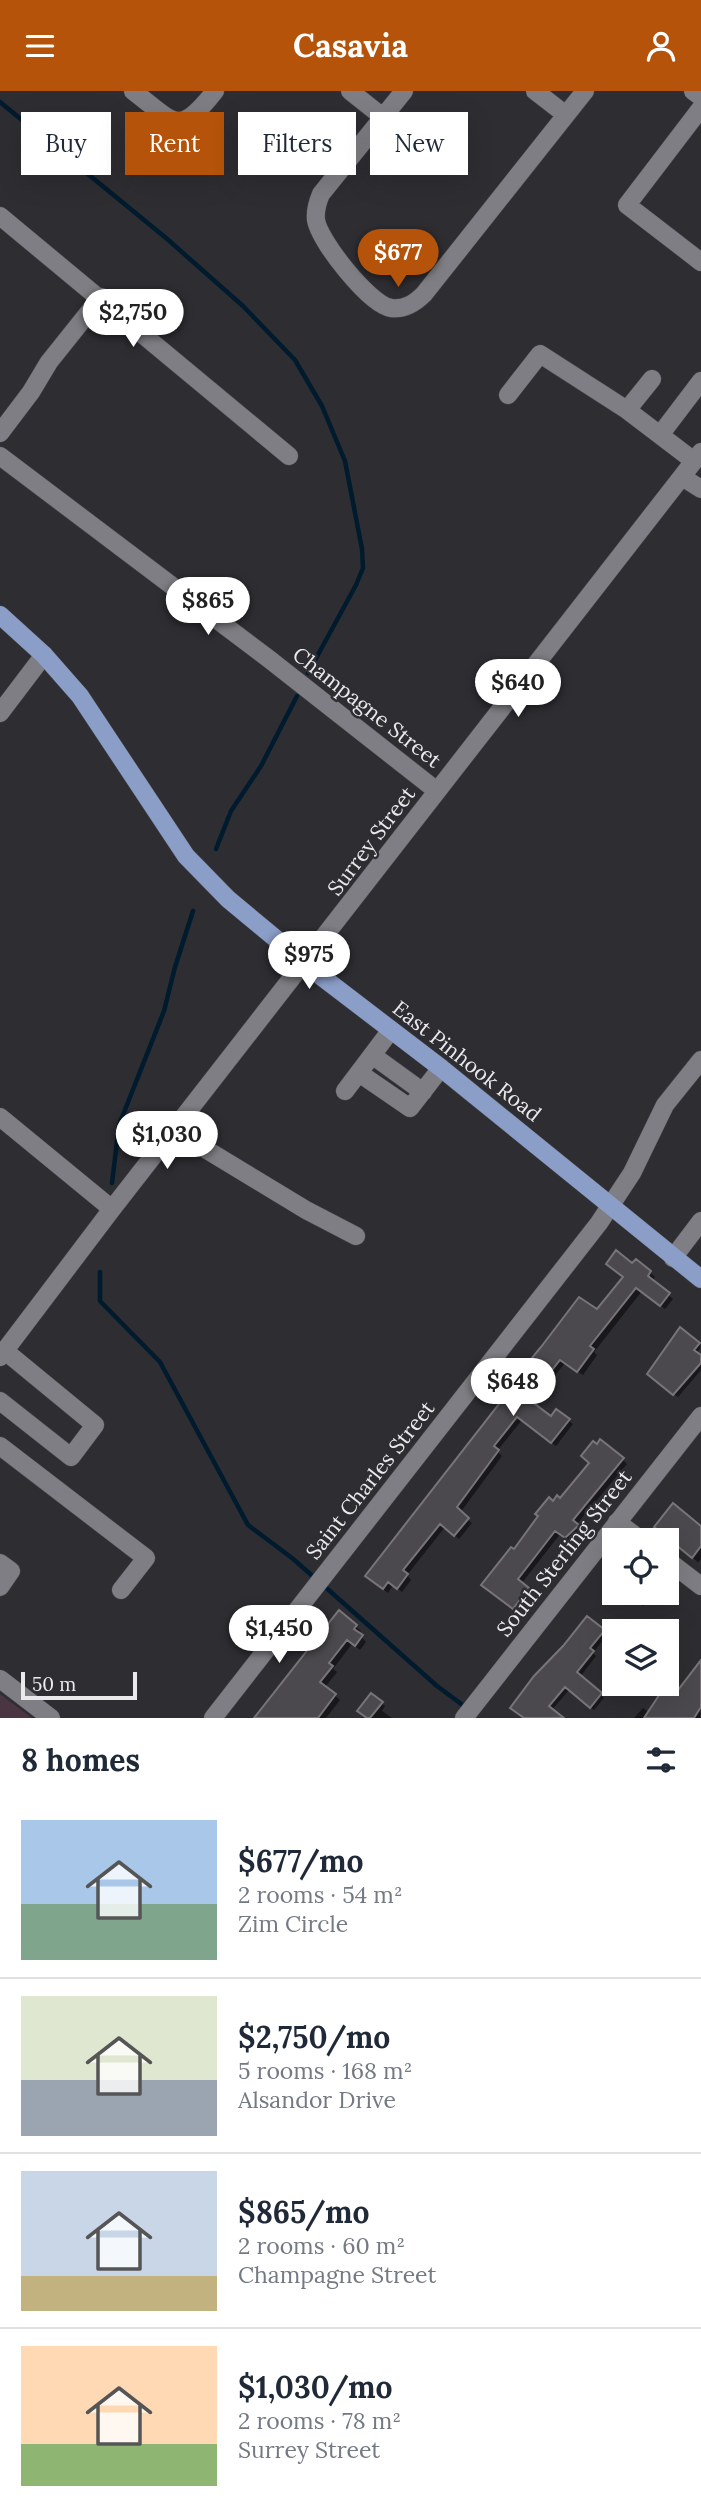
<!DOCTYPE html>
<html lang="en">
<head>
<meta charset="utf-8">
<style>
	:root { --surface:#fff; --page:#f6f6f7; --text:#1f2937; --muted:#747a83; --line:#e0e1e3; --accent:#b45309 }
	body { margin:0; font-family:Lora,serif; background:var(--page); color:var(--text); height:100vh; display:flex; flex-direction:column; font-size:26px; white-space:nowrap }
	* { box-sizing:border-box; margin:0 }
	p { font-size:23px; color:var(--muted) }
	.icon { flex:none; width:38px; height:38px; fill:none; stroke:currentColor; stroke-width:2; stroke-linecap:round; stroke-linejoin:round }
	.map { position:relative; height:1627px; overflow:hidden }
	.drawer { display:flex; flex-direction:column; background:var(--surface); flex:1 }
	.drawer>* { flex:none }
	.top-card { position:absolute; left:21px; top:21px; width:660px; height:63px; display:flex; gap:14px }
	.fabs { position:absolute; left:602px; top:1437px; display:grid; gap:14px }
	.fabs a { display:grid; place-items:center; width:77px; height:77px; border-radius:0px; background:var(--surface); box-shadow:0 7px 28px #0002; font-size:35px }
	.scale { position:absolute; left:21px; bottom:18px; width:116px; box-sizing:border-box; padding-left:7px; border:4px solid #eaeaed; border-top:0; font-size:19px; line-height:24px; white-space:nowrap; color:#eaeaed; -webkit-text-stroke:5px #2d2d32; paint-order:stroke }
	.price { position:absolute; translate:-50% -60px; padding:0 16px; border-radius:24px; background:#fff; color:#222; font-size:23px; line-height:46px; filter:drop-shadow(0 2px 4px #0008) }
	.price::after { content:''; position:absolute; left:50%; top:42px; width:21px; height:16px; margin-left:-10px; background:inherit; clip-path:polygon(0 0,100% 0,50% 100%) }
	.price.active { background:var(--accent); color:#fff }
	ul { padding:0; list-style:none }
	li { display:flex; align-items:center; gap:21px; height:175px; padding:0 21px }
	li+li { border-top:2px solid var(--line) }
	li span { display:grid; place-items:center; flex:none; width:196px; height:140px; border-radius:0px; color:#555 }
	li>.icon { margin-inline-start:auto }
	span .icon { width:84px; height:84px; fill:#fffc; stroke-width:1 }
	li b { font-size:30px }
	h2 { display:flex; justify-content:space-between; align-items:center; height:84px; padding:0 21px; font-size:30px }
	.chip { padding:0 24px; border-radius:0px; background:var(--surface); box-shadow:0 7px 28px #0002; font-size:24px; line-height:63px }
	.chip.active { background:var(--accent); color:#fff }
	header { display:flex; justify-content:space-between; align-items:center; height:91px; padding:0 21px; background:var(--accent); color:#fff; font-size:32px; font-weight:800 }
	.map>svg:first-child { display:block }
	.green { fill:#4a3643 }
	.shadow { fill:#0007 }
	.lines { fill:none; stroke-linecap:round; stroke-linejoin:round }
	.stream { stroke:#001b2d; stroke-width:4.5 }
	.building { fill:#4c494e; stroke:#78747a; stroke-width:2 }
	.minor-casing { stroke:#48484d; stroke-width:19 }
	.major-casing { stroke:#48484d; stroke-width:19 }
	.minor { stroke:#7e7e84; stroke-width:18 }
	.major { stroke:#8b9ec7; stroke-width:18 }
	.labels { text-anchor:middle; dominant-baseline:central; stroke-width:5; stroke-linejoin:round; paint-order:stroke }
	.street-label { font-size:21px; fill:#eaeaed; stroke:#2d2d32 }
</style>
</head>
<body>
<header><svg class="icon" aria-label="menu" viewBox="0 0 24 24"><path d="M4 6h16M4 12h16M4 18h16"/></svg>Casavia<svg class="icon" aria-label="person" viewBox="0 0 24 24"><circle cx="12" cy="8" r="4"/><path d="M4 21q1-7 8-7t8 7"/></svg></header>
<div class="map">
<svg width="701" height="1627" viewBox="0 0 701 1627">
	<rect width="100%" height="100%" fill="#2d2d32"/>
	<path class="green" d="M0,1603L32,1627H0Z"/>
	<path class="shadow" d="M633,1175L650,1181L655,1186L652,1190L673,1208L665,1218L642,1200L594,1261L597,1264L583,1284L565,1272L540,1303L542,1305L535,1316L551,1328L568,1329L573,1333L556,1355L522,1329L497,1360L502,1365L460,1422L472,1432L459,1448L445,1436L407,1484L411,1489L402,1501L393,1494L388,1502L371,1489L504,1309L518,1286L598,1221Z
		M681,1239L701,1255L697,1263L701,1267V1279L678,1306L653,1286Z
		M623,1369L627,1373L576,1434L582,1439L570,1450L561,1442L521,1493L532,1502L518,1521L488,1498L553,1412Z
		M701,1437V1468L698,1471L662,1442Z
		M628,1502H656L643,1515Z
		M339,1522L361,1540L359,1543L366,1551L360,1559L352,1553L333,1578L337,1581L325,1596L340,1609L326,1627H256Z
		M587,1527L607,1544L593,1562L596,1565L580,1586L604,1607L594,1619L569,1599L551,1620L558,1625L556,1627H525L516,1620Z
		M701,1574L700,1627H634L643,1617L649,1622L678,1602Z
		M381,1612L385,1615L382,1620L392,1627H368L363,1623Z"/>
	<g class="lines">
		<path class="stream" d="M0,11L166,147L243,215L295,269L322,315L345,370L362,458L363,477L356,494L308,582
			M216,758L231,720L261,675L297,605
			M112,1092L119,1034L164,920L175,876L193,820
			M100,1181V1210L160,1271L248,1434L292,1467L316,1488
			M323,1494L437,1595L468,1618"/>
	</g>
	<path class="building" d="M616,1159L632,1172L636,1168L651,1180L648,1185L670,1202L660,1215L636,1197L590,1255L594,1258L577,1281L560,1269L537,1298L539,1300L531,1310L551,1325L556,1318L570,1328L551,1352L517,1326L494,1355L499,1359L457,1416L469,1427L454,1445L440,1433L403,1479L408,1483L397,1498L388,1491L383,1498L365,1485L502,1309L498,1307L516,1282L518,1284L541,1256L579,1206L597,1218L623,1186L606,1173Z
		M680,1236L700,1252L694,1259L701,1264V1272L673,1304L647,1283Z
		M600,1348L624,1367L573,1429L579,1434L565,1447L555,1440L518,1488L529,1497L513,1518L481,1494L511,1456L514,1458L538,1425L535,1423L549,1406L553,1410L557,1404L560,1407L589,1372L581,1365L593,1350L597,1353Z
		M673,1412L701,1435V1455L692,1467L654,1436Z
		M339,1519L357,1534L354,1538L363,1544L355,1555L347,1549L329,1572L333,1575L320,1591L336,1603L318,1627H254Z
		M587,1525L605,1539L590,1557L594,1560L577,1581L602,1602L590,1617L565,1596L549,1615L564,1627H524L510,1617L534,1585L563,1555Z
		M701,1569V1616L694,1627H644L667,1592L678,1599Z
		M371,1602L383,1611L370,1627H367L357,1620Z"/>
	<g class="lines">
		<g class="minor-casing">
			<path id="minor" d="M133,0C175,32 178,47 215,0
				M350,0L384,27
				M404,0L321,103C318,110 315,120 316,129C319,150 370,214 391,217C405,219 415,212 424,203L585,0
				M535,0L566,24
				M693,0L701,6
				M701,17L627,114L701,171
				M0,125L289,365
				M508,304L540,263L627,319L694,370
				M627,319L652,288
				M0,342L31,301L49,271L101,206
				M660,344L701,290
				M0,365L269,568L437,700
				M682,386L701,398
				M0,622L44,564
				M372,964L423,1001
				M359,982L410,1017L441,977
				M345,1000L391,939
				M0,1026L112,1118
				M174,1039L306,1119L356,1145
				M673,1167L701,1130
				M0,1266L112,1118L701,361
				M0,1310L71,1366L95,1334L5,1260
				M0,1355L146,1467L121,1499
				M617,1431L641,1449
				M667,1469L701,1495
				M0,1472L11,1480L0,1496
				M0,1588L51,1627
				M213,1627L599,1132L632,1082L665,1014L701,969
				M464,1627L701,1325"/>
		</g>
		<g class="major-casing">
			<path id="major" d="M0,524L44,564L80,605L186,765L228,808L322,886L441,977L701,1188"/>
		</g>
		<use href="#minor" class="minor"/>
		<use href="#major" class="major"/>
	</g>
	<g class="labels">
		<g class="street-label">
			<text transform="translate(367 616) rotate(38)">Champagne Street</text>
			<text transform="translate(371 750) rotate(-53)">Surrey Street</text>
			<text transform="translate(467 970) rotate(38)">East Pinhook Road</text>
			<text transform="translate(370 1389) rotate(-52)">Saint Charles Street</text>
			<text transform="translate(564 1462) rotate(-52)">South Sterling Street</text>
		</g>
	</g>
</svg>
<div class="fabs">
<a><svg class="icon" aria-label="locate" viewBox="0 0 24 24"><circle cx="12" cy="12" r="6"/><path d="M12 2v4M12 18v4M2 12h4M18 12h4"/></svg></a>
<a><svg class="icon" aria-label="layers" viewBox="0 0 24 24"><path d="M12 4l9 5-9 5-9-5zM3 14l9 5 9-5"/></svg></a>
</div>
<div class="scale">50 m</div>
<b class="price active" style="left:398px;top:198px">$677</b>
<b class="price" style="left:133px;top:258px">$2,750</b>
<b class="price" style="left:208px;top:546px">$865</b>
<b class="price" style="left:518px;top:628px">$640</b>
<b class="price" style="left:309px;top:900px">$975</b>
<b class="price" style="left:167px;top:1080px">$1,030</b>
<b class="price" style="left:513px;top:1327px">$648</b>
<b class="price" style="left:279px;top:1574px">$1,450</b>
<div class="top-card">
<a class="chip">Buy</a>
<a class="chip active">Rent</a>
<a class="chip">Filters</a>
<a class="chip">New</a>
</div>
</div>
<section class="drawer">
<h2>8 homes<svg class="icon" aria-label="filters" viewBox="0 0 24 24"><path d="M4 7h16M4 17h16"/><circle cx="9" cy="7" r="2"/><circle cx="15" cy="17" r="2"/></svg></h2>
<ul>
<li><span style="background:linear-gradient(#a9c7e8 60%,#7fa58c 0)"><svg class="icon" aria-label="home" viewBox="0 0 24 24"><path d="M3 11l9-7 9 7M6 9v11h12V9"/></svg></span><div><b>$677/mo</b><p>2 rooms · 54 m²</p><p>Zim Circle</p></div></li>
<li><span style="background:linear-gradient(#dfe7d0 60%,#9aa5b1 0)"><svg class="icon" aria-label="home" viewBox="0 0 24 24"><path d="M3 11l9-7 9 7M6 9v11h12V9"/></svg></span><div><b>$2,750/mo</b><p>5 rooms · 168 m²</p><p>Alsandor Drive</p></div></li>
<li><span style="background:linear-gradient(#c9d6e8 75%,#c2b280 0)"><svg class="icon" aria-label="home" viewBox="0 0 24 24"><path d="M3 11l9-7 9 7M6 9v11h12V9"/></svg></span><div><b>$865/mo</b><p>2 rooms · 60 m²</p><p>Champagne Street</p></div></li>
<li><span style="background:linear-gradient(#ffd9b3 70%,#8fb573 0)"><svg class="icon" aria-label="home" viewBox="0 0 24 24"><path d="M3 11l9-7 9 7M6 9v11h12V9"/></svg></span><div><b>$1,030/mo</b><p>2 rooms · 78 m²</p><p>Surrey Street</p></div></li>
</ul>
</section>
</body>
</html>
